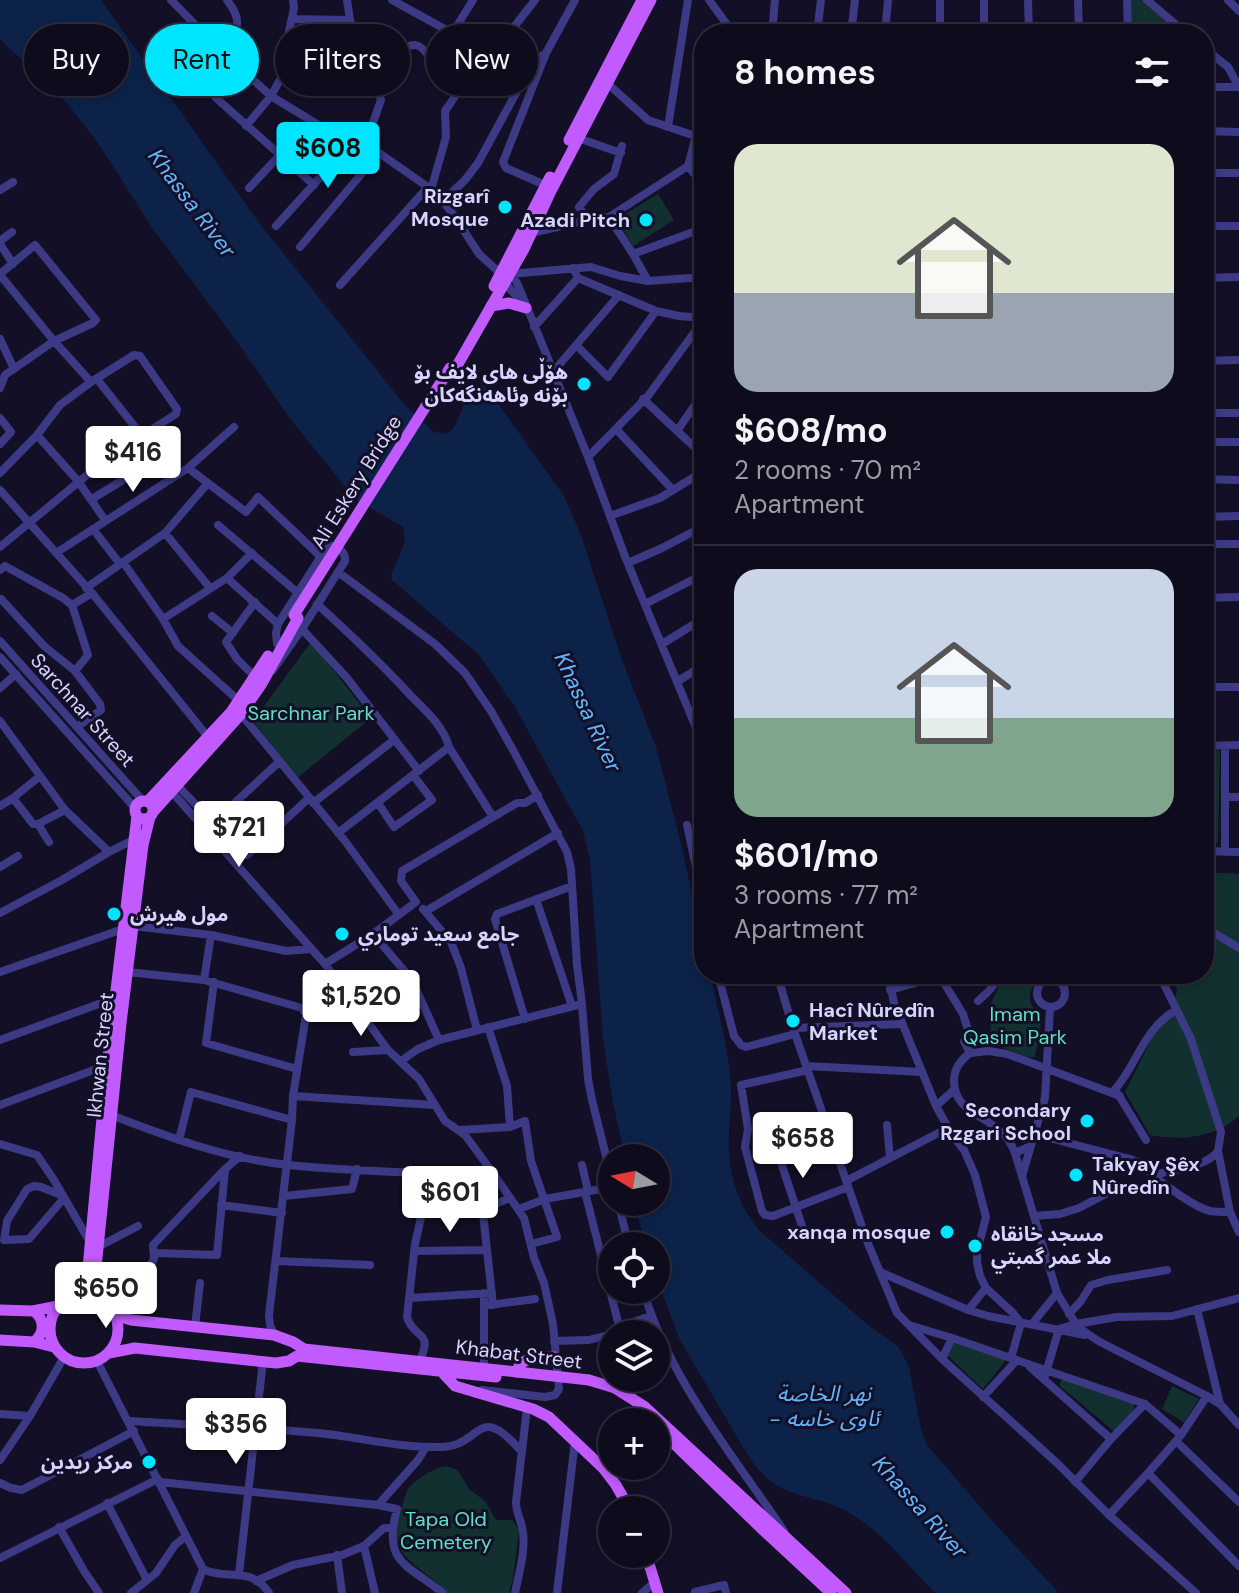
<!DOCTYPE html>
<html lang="en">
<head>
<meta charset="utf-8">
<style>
	:root { --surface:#0e0b1c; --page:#1c1929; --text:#f1f3f6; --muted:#9b9ba3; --line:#2e2b3b; --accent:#00e5ff }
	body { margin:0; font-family:"DM Sans","Noto Sans Arabic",sans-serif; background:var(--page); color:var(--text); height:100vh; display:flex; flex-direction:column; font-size:30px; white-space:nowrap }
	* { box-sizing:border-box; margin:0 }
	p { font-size:26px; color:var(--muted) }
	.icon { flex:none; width:44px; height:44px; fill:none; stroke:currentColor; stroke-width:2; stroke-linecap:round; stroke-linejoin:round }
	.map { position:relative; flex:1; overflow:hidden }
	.side { position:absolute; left:694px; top:24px; width:520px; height:960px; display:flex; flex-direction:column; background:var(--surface); border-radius:32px; box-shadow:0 4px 12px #0003,0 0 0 2px var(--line) }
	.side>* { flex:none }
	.hud { position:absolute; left:24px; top:24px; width:550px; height:72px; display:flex; gap:16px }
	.needle { width:52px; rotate:280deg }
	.buttons { position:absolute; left:598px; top:1144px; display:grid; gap:16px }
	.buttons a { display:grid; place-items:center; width:72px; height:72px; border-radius:50%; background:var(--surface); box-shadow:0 4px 12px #0003,0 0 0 2px var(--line); font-size:40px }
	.price { position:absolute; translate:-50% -68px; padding:0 18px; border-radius:8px; background:#fff; color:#222; font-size:26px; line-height:52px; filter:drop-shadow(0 2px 4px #0008) }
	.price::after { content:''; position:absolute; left:50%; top:48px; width:24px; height:18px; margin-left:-12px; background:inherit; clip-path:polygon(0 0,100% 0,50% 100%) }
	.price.on { background:var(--accent); color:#111 }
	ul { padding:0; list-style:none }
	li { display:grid; align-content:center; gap:16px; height:424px; padding:0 40px }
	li+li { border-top:2px solid var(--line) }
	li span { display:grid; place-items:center; height:248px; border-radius:24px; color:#555 }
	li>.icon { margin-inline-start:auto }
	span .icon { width:144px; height:144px; fill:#fffc; stroke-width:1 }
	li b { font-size:34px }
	h2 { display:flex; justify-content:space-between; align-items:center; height:96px; padding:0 40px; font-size:34px }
	.pill { padding:0 28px; border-radius:36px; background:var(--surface); box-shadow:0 4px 12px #0003,0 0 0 2px var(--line); font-size:28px; line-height:72px }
	.pill.on { background:var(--accent); color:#111 }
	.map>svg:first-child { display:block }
	.green { fill:#12302f }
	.water { fill:#0c2248 }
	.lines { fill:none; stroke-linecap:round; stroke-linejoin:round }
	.minor { stroke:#3d3a85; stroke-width:8 }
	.major { stroke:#c25bff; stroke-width:11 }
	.major-bridge { stroke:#c25bff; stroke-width:11 }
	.poi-dot { fill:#00e5ff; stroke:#130f26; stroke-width:3 }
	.labels { text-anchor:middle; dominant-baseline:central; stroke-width:6; stroke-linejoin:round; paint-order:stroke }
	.poi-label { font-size:20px; font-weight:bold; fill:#d9d4ff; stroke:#130f26; text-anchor:end }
	.street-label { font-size:20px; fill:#d9d4ff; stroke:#130f26 }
	.park-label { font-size:20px; fill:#5fe0c0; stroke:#130f26 }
	.water-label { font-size:22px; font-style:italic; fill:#62b6ff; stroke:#130f26 }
</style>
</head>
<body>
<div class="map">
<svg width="1239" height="1593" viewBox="0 0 1239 1593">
	<rect width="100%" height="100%" fill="#130f26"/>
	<path class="green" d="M1129,0H1144L1182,34H1130Z
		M658,194L674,220L633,246L617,219Z
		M311,642L371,718L297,778L253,721Z
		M1204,750L1220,751L1218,843H1204Z
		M1204,872L1239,874V1116C1214,1138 1181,1141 1150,1135L1125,1092L1153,1036L1171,1015L1177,990L1169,974H1204Z
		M991,974H1042C1029,989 1023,1002 1042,1016L1035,1057H1028L991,1043L990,1006L998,988Z
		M954,1343L1006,1360L983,1389L948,1356Z
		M1061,1379L1134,1403V1409L1115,1432L1060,1386Z
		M1172,1386L1199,1399L1184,1422L1162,1409Z
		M446,1466L457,1470L470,1490L485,1501L496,1520H512L519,1530L513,1579L509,1593H448C433,1576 394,1558 396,1533C397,1519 403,1504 407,1490C415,1480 433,1468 446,1466Z"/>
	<path class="water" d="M0,0H101L260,224L404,404L434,432L448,434C463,421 463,387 484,384L564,496L581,535L621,657L656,747L682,847L704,948V974H710C718,1010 728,1047 731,1084C732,1101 729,1117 729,1133C727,1170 736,1203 760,1231L868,1325L898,1346L909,1367L921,1430L927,1445L995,1524L1059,1593H935C908,1566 882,1531 848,1512C824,1498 794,1498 772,1482C762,1475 754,1465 747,1454L680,1340L656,1277V1246H646L634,1202H656V1158H625L613,1103L603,1039L590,860L583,831L515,707L479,655L392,580L391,575L405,542L403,527L357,500L348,490L288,416L238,343L151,226L100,146L67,103L0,39Z"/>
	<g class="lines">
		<path class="minor" d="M171,0L220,50L271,96L325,129L379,153L428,187L443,201L455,217L479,254L501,274L510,289L522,302
			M347,0L350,20
			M392,0L452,33
			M709,0L734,34
			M940,0V34
			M984,0V34
			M1028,0L1029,34
			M1078,0L1079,34
			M1127,0L1128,34
			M1147,0L1187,34
			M1228,0L1239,11
			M292,19L350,20L360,60L367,63L381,100L365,145
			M772,34L775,0
			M817,34L821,0
			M851,34L855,0
			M885,34L888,0
			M1204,48L1228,67L1239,87
			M220,50C237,30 245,23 227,0
			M397,51C414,43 419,41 430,58L436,60L473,0
			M441,52L471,73
			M286,69L324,75L377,90
			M607,83L648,120L704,139
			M1204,87H1239
			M216,98L314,185
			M246,126L271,96L286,69L289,31L294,8L293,0
			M668,127L688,0
			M1204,131L1239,132
			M578,138L621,153
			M688,166L704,186
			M1204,173H1239
			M545,185L506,168L503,162L546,53L575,0
			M249,188L279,156
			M0,190L13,182
			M431,190L446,137L445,111L471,73L510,32L535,0
			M443,201L465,180L478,163L534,60L545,54
			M609,217L633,254L648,281
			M588,220L579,207L594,189L614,174L622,146
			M276,226L353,141
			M1204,226H1239
			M531,233L588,220L609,217L688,166L696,136
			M0,241L12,232
			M0,244L13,264
			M300,247L379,153
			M633,254L704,228
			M573,268L578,278L656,311L679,316L704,318
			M507,273L513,276L518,285L588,457L626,559L704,747
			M0,274L35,245L96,320L93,323L54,341L91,382
			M510,274L591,267L620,276L648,281L704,277
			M0,275L54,341L5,375L0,388
			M1204,278L1239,277
			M340,285L428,187
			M534,327L578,278
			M0,339L14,369
			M576,345L608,377L656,311
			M1204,361L1239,360
			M553,372L619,295
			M97,379L139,432L143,435L170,480
			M643,399L704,456
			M1204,413H1239
			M0,418L11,432L0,444
			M616,429L673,490
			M677,431L704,392
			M37,435L78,481L105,520
			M1204,442H1239
			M129,455L141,471
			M588,457L648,396L704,319
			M188,468L246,512L258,497L321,557
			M0,473L37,435L60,405L91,382L134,355L140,356L177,409L176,414L143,435
			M1204,479L1239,480
			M0,490L92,593L208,737
			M92,499L157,459
			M610,516L660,498L704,471
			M1204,517L1239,516
			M218,525L298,593
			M93,529L120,564
			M165,533L210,588
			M1204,544H1239
			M0,547L139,432
			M56,553L188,468L234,427
			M123,562L163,619L178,646L239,701
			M628,563L662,548L704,526
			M0,570L5,566L63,598L72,605L88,655L75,671
			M338,572L435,644L465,673L491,711L513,750L567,852L571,869L577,965L582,1004L588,1079L592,1100L612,1180
			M227,578L278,624
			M86,588L165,533L208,483
			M1204,598L1239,597
			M1,599L44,646L75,671L100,704L101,710L77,727
			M255,602L226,642L237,659L255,677
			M317,604C350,634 382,664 412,697C426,711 444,727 449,747L493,817
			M645,604L704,574
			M72,605L92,593
			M212,616L233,633
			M163,619L227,578L252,553
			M302,629L347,678L419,771
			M0,641L142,800
			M662,644L704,618
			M0,657L135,808
			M273,670L302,629L345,561C346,553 340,548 332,546L325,550L278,624L276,633L277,643
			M678,681L704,665
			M1204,687H1239
			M0,688L16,674
			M241,714L345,841L399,915
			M0,721L65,810L109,852
			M1204,746L1239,745
			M177,785L241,852L247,855L309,798
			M171,791L325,964L388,1050L419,1079L445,1121L465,1135L493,1173L479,1177L493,1305
			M1225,797H1239
			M13,798L33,824H38L65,810
			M313,803L394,740
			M378,803L394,827L432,800L413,775
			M0,806L13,798L40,776
			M213,823L280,761
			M38,824L49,842
			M687,825L704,904
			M338,833L449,747
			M1204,851L1239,852
			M1225,852V746
			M0,867L18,856
			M536,899L572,1006
			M423,909L451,942L461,968L477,1030
			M426,911L558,833
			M0,913L62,880L109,852L135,839
			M133,926L211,935L286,951L311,949
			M1204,927L1239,948
			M373,934L412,980L439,1040
			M325,964L373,934L416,902L401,881L402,871L517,803H525L538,795
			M0,972L123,929
			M127,972L204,980L302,1008L306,1015L293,1096L292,1120L269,1315L270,1325L274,1335
			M718,974L734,1036L741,1045L746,1047L795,1034
			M777,974L793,1028L867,1241L897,1313L942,1359L1057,1463L1109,1515L1196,1593
			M888,974L894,1003L936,1106L952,1135L964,1150L975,1175L986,1217L977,1252V1262L980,1276L986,1288L1013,1313L1021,1323L1011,1358
			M1159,974L1191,1039L1221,1132L1218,1151
			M1037 993a14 14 0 1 1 28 0a14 14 0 1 1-28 0Z
			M204,980L211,935
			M214,982L206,1043L297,1069
			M779,982L888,978
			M890,990L926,980L941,978L963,1014L969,1033L964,1041L970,1053
			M978,1001C986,993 998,986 995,974
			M525,1019L495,919L497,914L572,886
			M488,1027L507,1086L510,1127
			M793,1028L902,1024
			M0,1040L115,998
			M353,1052L388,1050
			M401,1061L418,1049L439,1040L582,1004
			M807,1066L921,1072
			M808,1070L741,1085L748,1129L745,1147L762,1211L765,1215L773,1216L848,1187
			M1112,1093C1138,1065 1141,1031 1176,1010
			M1118,1094L1146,1140
			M293,1096L434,1105
			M0,1105L107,1065
			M936,1106L955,1089
			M111,1115C168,1137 227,1159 289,1165C352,1172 416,1171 479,1177
			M887,1125L890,1158
			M459,1130L510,1127L525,1121L531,1161L557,1237L531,1244
			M1034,1134L1130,1159L1138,1162L1153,1175C1172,1170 1207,1167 1218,1151L1230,1212L1239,1232
			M773,1138L804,1232
			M179,1140L191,1092L292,1120
			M0,1144L37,1155L54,1180L91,1244
			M1031,1146L1015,1153C1012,1145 1008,1138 1001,1132C982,1113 953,1111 954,1079C955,1067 961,1060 970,1053L989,1051L1007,1054L1120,1096
			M1015,1153L1057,1293L1076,1324L1117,1317L1172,1316L1239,1298
			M582,1165L588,1191
			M1153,1175C1166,1186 1194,1207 1210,1211C1216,1212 1223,1212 1230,1212
			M1022,1176L1045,1098L1050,1007
			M846,1181L948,1128
			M585,1192L620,1330
			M61,1195L41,1187L34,1186L27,1189L7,1221L4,1240L29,1239L64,1198
			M284,1196L352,1189L357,1169
			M618,1202L629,1246
			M221,1205L282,1213
			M483,1209L510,1198
			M519,1209L545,1199L612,1187
			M1034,1216L1060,1214L1079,1208L1117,1188
			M98,1247L138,1226
			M414,1251L487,1250
			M155,1253L217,1255L225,1170
			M276,1261L370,1265
			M880,1272L968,1310L988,1316L1085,1335
			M643,1290C670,1380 732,1454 784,1531
			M409,1298L492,1293
			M489,1305L535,1299
			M108,1306L151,1264L154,1259L153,1245L225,1169L240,1156
			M1197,1309L1220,1404
			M968,1310L986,1288
			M1069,1314L1081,1301L1091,1285L1108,1280L1167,1270
			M1032,1324L1057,1293
			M909,1325L952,1338L1145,1404L1181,1435L1176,1441L1239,1502
			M195,1326L200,1283
			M617,1332L630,1323L651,1316
			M554,1341L589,1340L612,1334
			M942,1359L952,1338
			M420,1360C434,1330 413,1339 407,1317L415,1244L431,1173
			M97,1361L203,1569C225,1581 251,1565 269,1593
			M1030,1367L1111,1439
			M484,1368V1293
			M1044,1379L1059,1329L1076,1324L1085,1332L1100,1342L1207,1396L1220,1404L1239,1425
			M482,1390L545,1397L555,1395L559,1389L553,1324L544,1283L534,1258L524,1218L493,1173
			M983,1397L1017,1360
			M0,1414L30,1416
			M129,1421C192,1425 255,1427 318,1433C359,1437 399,1448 440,1447C483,1447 476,1399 522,1452
			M1181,1435L1207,1396
			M0,1460L30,1416L64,1357
			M1148,1473L1176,1441
			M160,1482L378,1505L418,1460L426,1447
			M1075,1482L1111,1439L1145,1404
			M0,1483L11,1488L22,1490L134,1431
			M107,1503L147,1580
			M378,1505L397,1509C382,1563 407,1564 443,1593
			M1109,1515L1148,1473L1239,1566
			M59,1527L84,1571L99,1593
			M364,1546L375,1593
			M337,1555L342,1593
			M0,1558L158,1479
			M239,1574L263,1361
			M256,1581L293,1565L342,1555L364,1546L384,1528H392
			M695,1592L724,1585L726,1593
			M131,1593L156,1573L175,1545L186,1536
			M194,1593L203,1569
			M515,1593C519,1573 527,1547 522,1527C520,1518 516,1512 516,1502L527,1408
			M557,1593L575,1441
			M642,1593L655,1582"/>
		<path class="major" d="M569,140L642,0
			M494,286L550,177
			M491,306L509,303L526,308
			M454,371L524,249L551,191L651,0
			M135 810a9 9 0 1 1 18 0a9 9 0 1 1-18 0Z
			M148,801L231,712L268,656
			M153,812L241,714L261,685L298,618
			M50 1329a34 34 0 1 1 68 0a34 34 0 1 1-68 0Z
			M80,1295L85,1284L88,1268L107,1065L137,816
			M99,1299L95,1287V1277L121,1023L143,845L150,817
			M0,1310L33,1311L58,1306
			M114,1315L131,1320L274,1335L293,1342L304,1349L517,1372C520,1355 541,1358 555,1357
			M0,1340L34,1342L54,1347
			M34,1342C45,1333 45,1320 34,1311
			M109,1353L135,1348L276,1363L289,1361L297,1356L496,1377
			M441,1371L455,1386L533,1409L549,1417L603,1468L616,1485L630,1510
			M589,1380L615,1388L645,1407L846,1593
			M662,1432L763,1530L831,1593
			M646,1554L658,1593"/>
		<path class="major-bridge" d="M294,615L450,368
			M517,1372L589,1380"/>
	</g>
	<g class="poi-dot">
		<circle cx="505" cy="207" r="8"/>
		<circle cx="646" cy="220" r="8"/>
		<circle cx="584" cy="384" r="8"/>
		<circle cx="114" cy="914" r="8"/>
		<circle cx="342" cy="934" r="8"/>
		<circle cx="793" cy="1021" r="8"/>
		<circle cx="1087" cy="1121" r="8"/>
		<circle cx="1076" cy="1175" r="8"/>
		<circle cx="947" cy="1232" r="8"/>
		<circle cx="975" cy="1246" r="8"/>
		<circle cx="149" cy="1462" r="8"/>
	</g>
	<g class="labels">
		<g class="poi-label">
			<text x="489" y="196">Rizgarî<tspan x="489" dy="23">Mosque</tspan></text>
			<text x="630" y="220">Azadi Pitch</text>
			<text x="568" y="372">هۆڵی های لایف بۆ<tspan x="568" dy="23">بۆنە وئاهەنگەکان</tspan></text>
			<text x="130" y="914" text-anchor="start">مول هيرش</text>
			<text x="358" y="934" text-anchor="start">جامع سعيد توماري</text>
			<text x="809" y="1010" text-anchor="start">Hacî Nûredîn<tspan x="809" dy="23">Market</tspan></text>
			<text x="1071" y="1110">Secondary<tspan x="1071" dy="23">Rzgari School</tspan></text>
			<text x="1092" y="1164" text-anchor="start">Takyay Şêx<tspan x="1092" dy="23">Nûredîn</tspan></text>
			<text x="931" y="1232">xanqa mosque</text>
			<text x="991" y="1234" text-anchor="start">مسجد خانقاه<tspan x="991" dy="23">ملا عمر گمبتي</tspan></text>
			<text x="133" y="1462">مركز ريدين</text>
		</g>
		<g class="street-label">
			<text transform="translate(356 482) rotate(-58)">Ali Eskery Bridge</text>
			<text transform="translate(83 710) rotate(48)">Sarchnar Street</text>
			<text transform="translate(100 1055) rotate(-84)">Ikhwan Street</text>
			<text transform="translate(519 1354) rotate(7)">Khabat Street</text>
		</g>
		<g class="park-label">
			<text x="311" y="713">Sarchnar Park</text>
			<text x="1015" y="1014">Imam<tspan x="1015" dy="23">Qasim Park</tspan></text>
			<text x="446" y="1519">Tapa Old<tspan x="446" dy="23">Cemetery</tspan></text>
		</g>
		<g class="water-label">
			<text transform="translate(192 203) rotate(53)">Khassa River</text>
			<text transform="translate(588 712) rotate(65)">Khassa River</text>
			<text x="824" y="1393">نهر الخاصة<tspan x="824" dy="25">- ئاوی خاسە</tspan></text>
			<text transform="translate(920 1507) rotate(48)">Khassa River</text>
		</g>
	</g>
</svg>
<div class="buttons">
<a><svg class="needle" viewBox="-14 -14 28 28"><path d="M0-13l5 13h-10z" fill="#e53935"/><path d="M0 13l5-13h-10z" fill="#9b9ba3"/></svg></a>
<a><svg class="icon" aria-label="locate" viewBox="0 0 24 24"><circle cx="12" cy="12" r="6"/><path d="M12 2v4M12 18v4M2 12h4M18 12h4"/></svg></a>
<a><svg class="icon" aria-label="layers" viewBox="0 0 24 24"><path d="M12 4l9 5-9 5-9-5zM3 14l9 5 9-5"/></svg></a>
<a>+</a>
<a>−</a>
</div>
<b class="price on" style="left:328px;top:190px">$608</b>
<b class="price" style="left:133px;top:494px">$416</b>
<b class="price" style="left:239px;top:869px">$721</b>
<b class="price" style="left:361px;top:1038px">$1,520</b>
<b class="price" style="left:803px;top:1180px">$658</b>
<b class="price" style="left:450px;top:1234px">$601</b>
<b class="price" style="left:106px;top:1330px">$650</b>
<b class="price" style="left:236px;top:1466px">$356</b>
<div class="hud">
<a class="pill">Buy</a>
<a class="pill on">Rent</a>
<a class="pill">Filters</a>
<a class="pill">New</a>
</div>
<section class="side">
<h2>8 homes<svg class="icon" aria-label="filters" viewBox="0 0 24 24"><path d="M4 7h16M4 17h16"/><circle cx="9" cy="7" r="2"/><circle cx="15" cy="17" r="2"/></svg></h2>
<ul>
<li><span style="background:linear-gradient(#dfe7d0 60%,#9aa5b1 0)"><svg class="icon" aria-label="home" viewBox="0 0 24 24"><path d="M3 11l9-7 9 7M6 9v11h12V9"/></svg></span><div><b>$608/mo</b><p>2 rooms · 70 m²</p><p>Apartment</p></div></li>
<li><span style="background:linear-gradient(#c9d6e8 60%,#7fa58c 0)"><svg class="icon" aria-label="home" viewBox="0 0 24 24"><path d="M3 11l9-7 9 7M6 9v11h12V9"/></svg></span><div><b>$601/mo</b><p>3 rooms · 77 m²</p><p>Apartment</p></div></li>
</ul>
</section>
</div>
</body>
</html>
